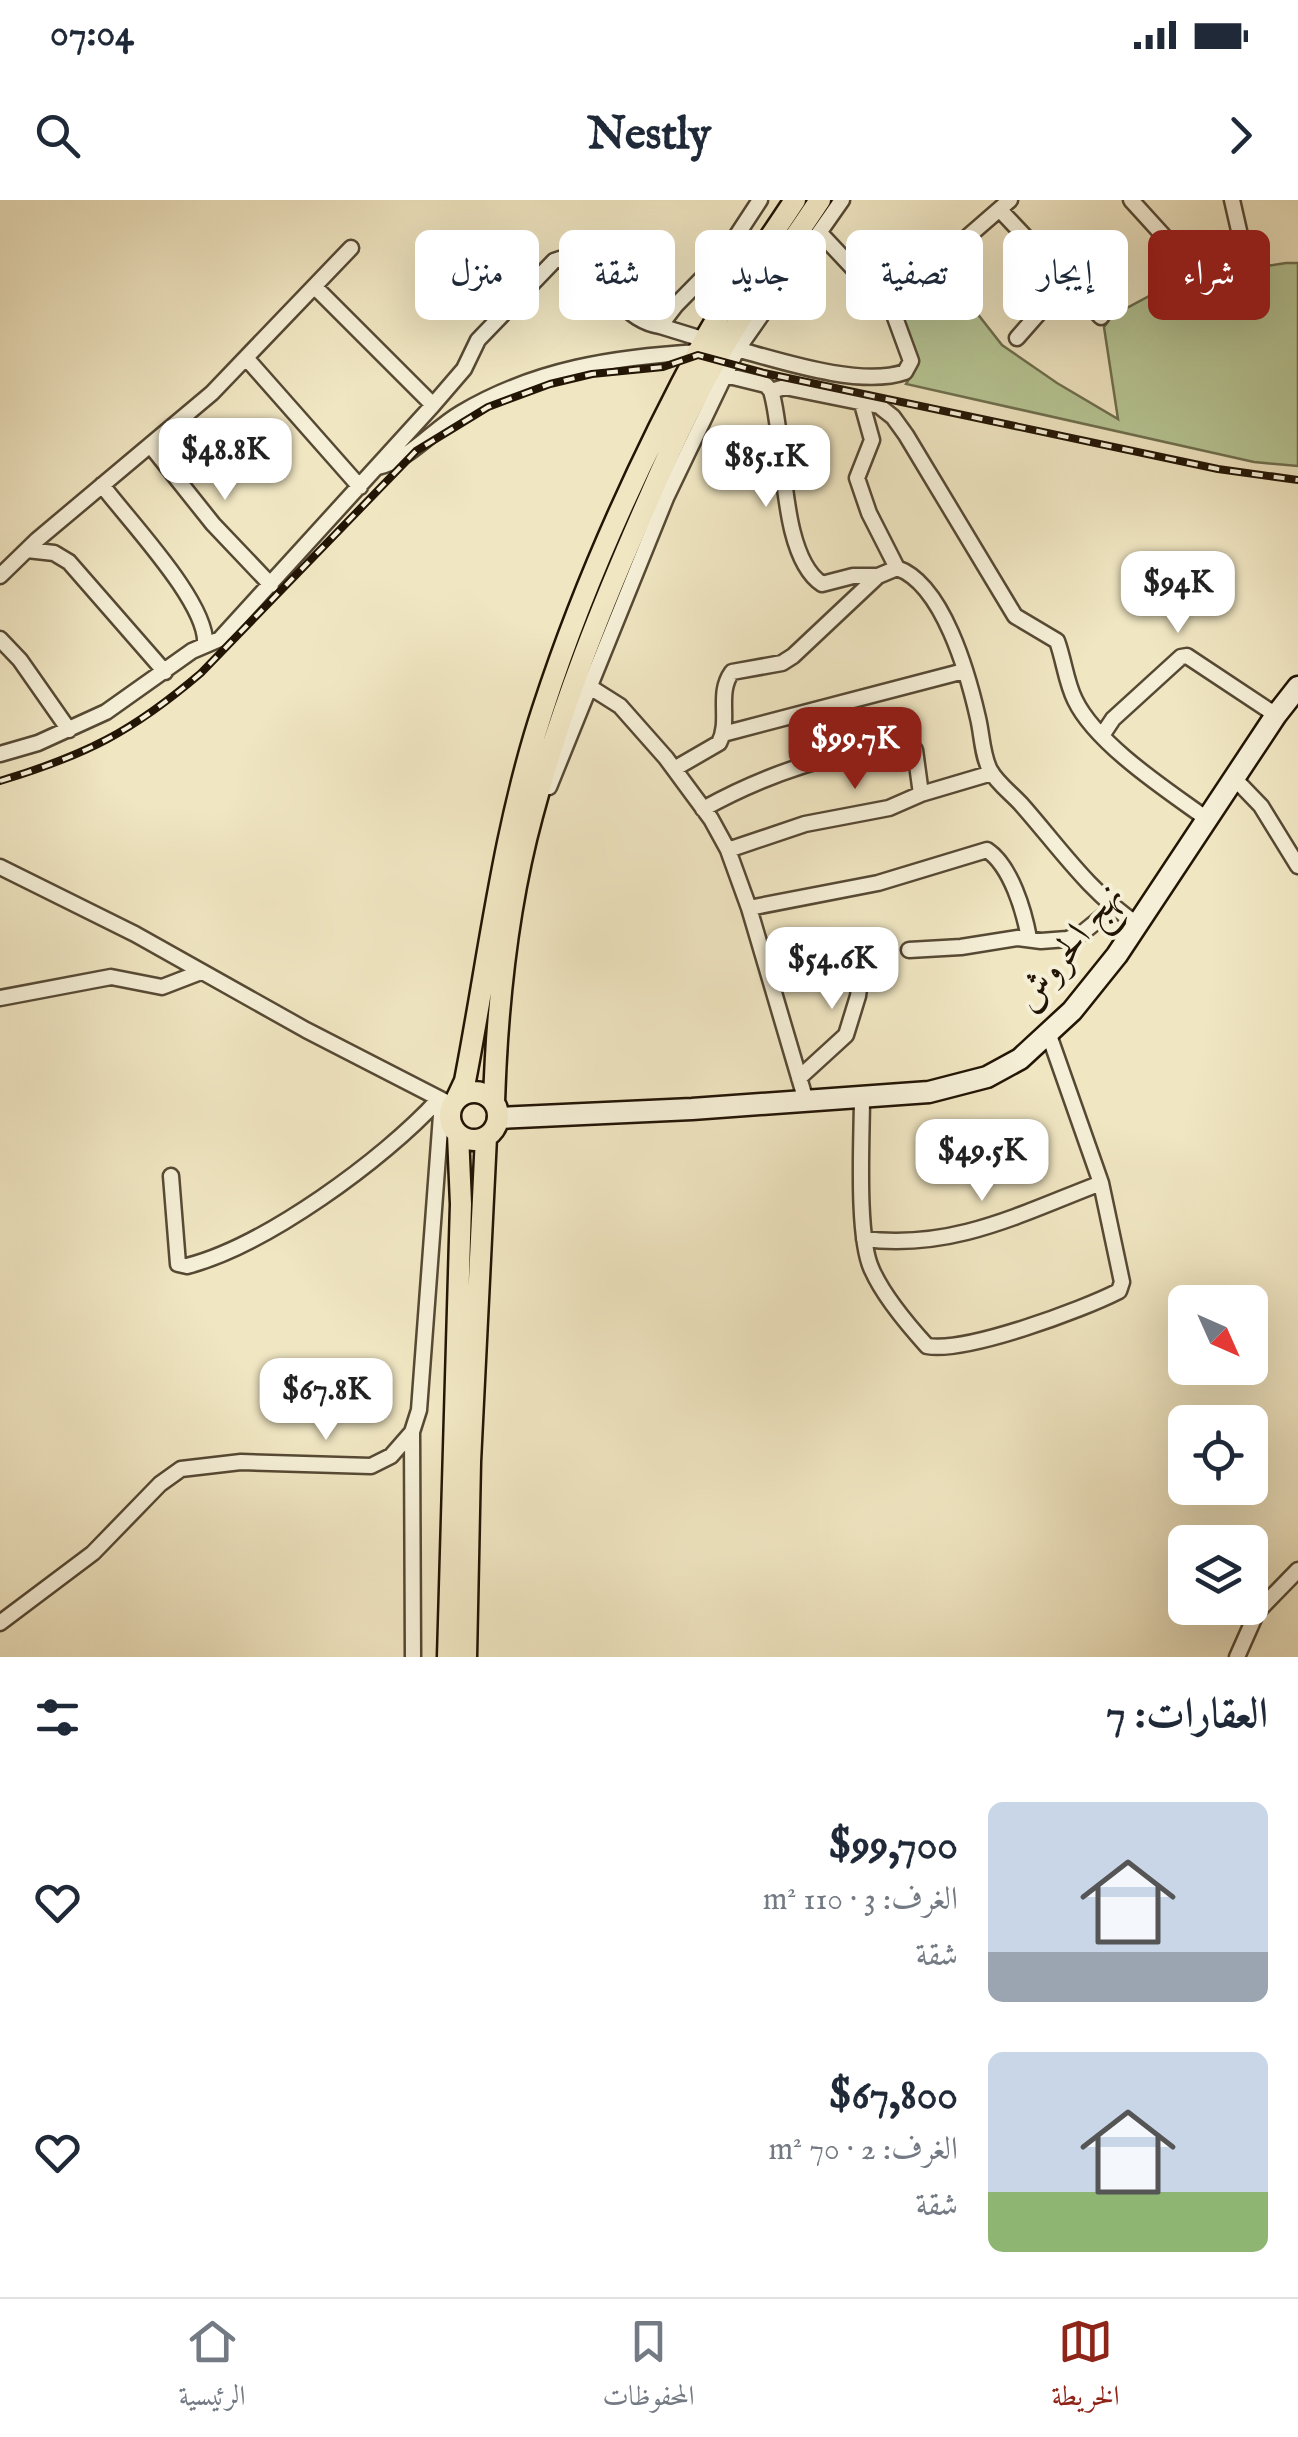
<!DOCTYPE html>
<html lang="ar">
<head>
<meta charset="utf-8">
<style>
	:root { --surface:#fff; --page:#f6f6f7; --text:#1f2937; --muted:#747a83; --line:#e0e1e3; --accent:#8f2418 }
	body { margin:0; font-family:"IM FELL English",Amiri,serif; background:var(--page); color:var(--text); direction:rtl; height:100vh; display:flex; flex-direction:column; font-size:38px; white-space:nowrap }
	* { box-sizing:border-box; margin:0 }
	p { font-size:32px; color:var(--muted) }
	.icon { flex:none; width:55px; height:55px; fill:none; stroke:currentColor; stroke-width:2; stroke-linecap:round; stroke-linejoin:round }
	.map { position:relative; height:1457px; overflow:hidden; direction:ltr }
	.panel { display:flex; flex-direction:column; background:var(--surface); flex:1 }
	.panel>* { flex:none }
	.hud { position:absolute; left:30px; top:30px; width:1240px; height:90px; direction:rtl; display:flex; gap:20px }
	.needle { width:65px; rotate:135deg }
	.buttons { position:absolute; left:1168px; top:1085px; display:grid; gap:20px }
	.buttons a { display:grid; place-items:center; width:100px; height:100px; border-radius:15px; background:var(--surface); box-shadow:0 10px 40px #0002; font-size:50px }
	.price { position:absolute; translate:-50% -85px; padding:0 22px; border-radius:20px; background:#fff; color:#222; font-size:32px; line-height:65px; filter:drop-shadow(0 2px 5px #0008) }
	.price::after { content:''; position:absolute; left:50%; top:60px; width:30px; height:22px; margin-left:-15px; background:inherit; clip-path:polygon(0 0,100% 0,50% 100%) }
	.price.active { background:var(--accent); color:#fff }
	ul { padding:0; list-style:none }
	li { display:flex; align-items:center; gap:30px; height:250px; padding:0 30px }
	li span { display:grid; place-items:center; flex:none; width:280px; height:200px; border-radius:15px; color:#555 }
	li>.icon { margin-inline-start:auto }
	span .icon { width:120px; height:120px; fill:#fffc; stroke-width:1 }
	li b { font-size:42px }
	h2 { display:flex; justify-content:space-between; align-items:center; height:120px; padding:0 30px; font-size:42px }
	.pill { padding:0 35px; border-radius:15px; background:var(--surface); box-shadow:0 10px 40px #0002; font-size:35px; line-height:90px }
	.pill.active { background:var(--accent); color:#fff }
	.status { display:flex; justify-content:space-between; align-items:center; height:70px; padding:0 50px; background:var(--surface); direction:ltr }
	.status svg { height:28px; fill:currentColor }
	header { display:flex; justify-content:space-between; align-items:center; height:130px; padding:0 30px; background:var(--surface); font-size:45px; font-weight:700 }
	.menu { display:flex; justify-content:space-around; align-items:center; height:140px; border-top:2px solid var(--line); background:var(--surface); font-size:28px; color:var(--muted) }
	.menu a { display:grid; justify-items:center; gap:5px }
	.menu .active { color:var(--accent) }
	.map>svg:first-child { display:block }
	.green { fill:#b7c695; stroke:#6d6e4d; stroke-width:2.5 }
	.lines { fill:none; stroke-linecap:round; stroke-linejoin:round }
	.street-casing { stroke:#564934; stroke-width:19 }
	.secondary-casing { stroke:#231505; stroke-width:25 }
	.primary-casing { stroke:#231505; stroke-width:25 }
	.street { stroke:#f5efd7; stroke-width:14 }
	.secondary { stroke:#f5efd7; stroke-width:20 }
	.primary { stroke:#f0e6c2; stroke-width:20 }
	.rail-casing { stroke:#231505; stroke-width:8 }
	.rail { stroke:#f5efd7; stroke-width:4; stroke-dasharray:11; stroke-linecap:butt }
	.labels { text-anchor:middle; dominant-baseline:central; stroke-width:8; stroke-linejoin:round; paint-order:stroke }
	.street-label { font-size:38px; fill:#231505; stroke:#f5efd7 }
</style>
</head>
<body>
<div class="status"><b>07:04</b><svg viewBox="0 0 49 12"><path d="M0 12V9h3v3zM5 12V6h3v6zM10 12V3h3v9zM15 12V0h3v12zM26 1h20v11H26zM47 4h2v5h-2z"/></svg></div>
<header><svg class="icon" aria-label="forward" viewBox="0 0 24 24"><path d="M9 5l7 7-7 7"/></svg>Nestly<svg class="icon" aria-label="search" viewBox="0 0 24 24"><circle cx="10" cy="10" r="6"/><path d="M15 15l6 6"/></svg></header>
<div class="map">
<svg width="1298" height="1457" viewBox="0 0 1298 1457">
	<rect width="100%" height="100%" fill="#f0e6c2"/>
	<filter id="stains"><feTurbulence type="fractalNoise" baseFrequency=".002" numOctaves="4"/><feColorMatrix values="0 0 0 0 .2 0 0 0 0 .09 0 0 0 0 .02 0 0 0 .5 -.17"/></filter>
	<radialGradient id="worn" r=".72"><stop offset=".6" stop-color="#630" stop-opacity="0"/><stop offset="1" stop-color="#630" stop-opacity=".3"/></radialGradient>
	<path class="green" d="M1286,63H1298V266L1254,262L906,184L913,172L886,114L944,71L1002,145L1057,183L1118,219L1104,127L1112,116L1181,79Z"/>
	<g class="lines">
		<g class="street-casing">
			<path id="street" d="M1131,0L1191,66
				M1232,0L1243,48
				M1000,10L1101,117
				M820,33L880,97L895,100L1010,0
				M315,87L433,205
				M1017,138L1068,80
				M712,142L660,126L676,105L722,58L760,0
				M733,148C778,160 860,188 905,172L911,161L889,101
				M247,159L360,287
				M721,174L766,185L771,191C786,238 778,355 822,384L853,376H878
				M771,191L785,187L879,206L893,217L906,235L1015,416L1057,441C1064,460 1066,482 1075,500C1096,544 1168,591 1207,619
				M862,204L872,240L857,278L869,313L897,368
				M150,245L213,324L271,385
				M378,267C411,259 432,230 461,213C535,169 615,157 699,152
				M102,285C128,320 209,404 205,445
				M27,350L54,353L69,362L165,472
				M0,376L37,340L212,193L351,48
				M0,439L20,460L69,530
				M590,487L620,506L666,558L711,619L728,650L749,708L806,901
				M723,534L964,471
				M1103,534L1113,519L1181,457L1187,456L1276,515
				M0,554L38,543L106,512L192,451L220,439L433,205L464,169L478,140L554,61L563,58C580,78 580,75 600,88C622,102 633,122 660,126
				M674,569L719,543C731,520 716,494 732,472L782,463L793,456L878,376L897,368C943,384 968,474 978,518C982,534 982,555 990,570C997,583 1011,593 1021,604C1059,647 1089,692 1137,724
				M1234,578L1261,606L1298,666
				M549,587L666,298L737,150L842,0
				M703,609C766,574 836,551 908,544L915,550L921,594
				M728,650L805,624L889,608L921,594L992,573
				M0,667L135,734L306,830L450,904
				M749,708L878,683L987,650C1011,666 1024,711 1029,738
				M909,750L961,747L1018,738L1041,741L1067,739L1081,734L1113,708
				M0,798L111,777L162,787L201,772
				M799,878L846,835L858,796L865,746
				M862,897C862,937 856,1037 872,1070C884,1097 907,1124 927,1146C966,1153 1082,1110 1119,1091L1122,1082L1101,983L1049,835
				M171,976L178,1064L187,1066C265,1046 383,960 438,900
				M864,1039C953,1050 1020,1014 1101,983
				M412,1232L413,1457
				M0,1423L93,1353L160,1284L181,1269L241,1262L371,1266L391,1256L412,1232L419,1210L442,902
				M1237,1457L1257,1412L1298,1370"/>
		</g>
		<g class="secondary-casing">
			<path id="secondary" d="M498,918L692,909L929,892L987,877L1020,859L1072,811L1117,755L1276,515L1298,487"/>
		</g>
		<g class="primary-casing">
			<path id="primary" d="M450 916a24 24 0 1 1 48 0a24 24 0 1 1-48 0Z
				M457,898L465,881C489,757 503,630 543,509C584,383 641,258 704,141C731,92 765,46 795,0
				M494,902C497,807 507,708 532,616C561,506 604,400 650,296C672,245 696,194 724,146C753,96 788,48 820,0
				M448,1457L461,1004L458,934
				M466,1457L470,1262L486,937"/>
		</g>
		<use href="#street" class="street"/>
		<use href="#secondary" class="secondary"/>
		<use href="#primary" class="primary"/>
		<g class="rail-casing">
			<path id="rail" d="M0,581C86,555 132,532 201,473L416,251L488,207L550,184L592,174L663,167L698,155L764,173L1218,269L1298,280"/>
		</g>
		<use href="#rail" class="rail"/>
	</g>
	<g class="labels">
		<g class="street-label">
			<text transform="translate(1070 748) rotate(-52)">نهج الحروش</text>
		</g>
	</g>
	<rect width="100%" height="100%" filter="url(#stains)"/>
	<rect width="100%" height="100%" fill="url(#worn)"/>
</svg>
<div class="buttons">
<a><svg class="needle" viewBox="-14 -14 28 28"><path d="M0-13l5 13h-10z" fill="#e53935"/><path d="M0 13l5-13h-10z" fill="#747a83"/></svg></a>
<a><svg class="icon" aria-label="locate" viewBox="0 0 24 24"><circle cx="12" cy="12" r="6"/><path d="M12 2v4M12 18v4M2 12h4M18 12h4"/></svg></a>
<a><svg class="icon" aria-label="layers" viewBox="0 0 24 24"><path d="M12 4l9 5-9 5-9-5zM3 14l9 5 9-5"/></svg></a>
</div>
<b class="price" style="left:225px;top:303px">$48.8K</b>
<b class="price" style="left:766px;top:310px">$85.1K</b>
<b class="price" style="left:1178px;top:436px">$94K</b>
<b class="price active" style="left:855px;top:592px">$99.7K</b>
<b class="price" style="left:832px;top:812px">$54.6K</b>
<b class="price" style="left:982px;top:1004px">$49.5K</b>
<b class="price" style="left:326px;top:1243px">$67.8K</b>
<div class="hud">
<a class="pill active">شراء</a>
<a class="pill">إيجار</a>
<a class="pill">تصفية</a>
<a class="pill">جديد</a>
<a class="pill">شقة</a>
<a class="pill">منزل</a>
</div>
</div>
<section class="panel">
<h2>العقارات: 7<svg class="icon" aria-label="filters" viewBox="0 0 24 24"><path d="M4 7h16M4 17h16"/><circle cx="9" cy="7" r="2"/><circle cx="15" cy="17" r="2"/></svg></h2>
<ul>
<li><span style="background:linear-gradient(#c9d6e8 75%,#9aa5b1 0)"><svg class="icon" aria-label="home" viewBox="0 0 24 24"><path d="M3 11l9-7 9 7M6 9v11h12V9"/></svg></span><div><b>$99,700</b><p>الغرف: 3 · 110 m²</p><p>شقة</p></div><svg class="icon" aria-label="heart" viewBox="0 0 24 24"><path d="M12 20l-8-8c-3-5 5-10 8-4 3-6 11-1 8 4z"/></svg></li>
<li><span style="background:linear-gradient(#c9d6e8 70%,#8fb573 0)"><svg class="icon" aria-label="home" viewBox="0 0 24 24"><path d="M3 11l9-7 9 7M6 9v11h12V9"/></svg></span><div><b>$67,800</b><p>الغرف: 2 · 70 m²</p><p>شقة</p></div><svg class="icon" aria-label="heart" viewBox="0 0 24 24"><path d="M12 20l-8-8c-3-5 5-10 8-4 3-6 11-1 8 4z"/></svg></li>
</ul>
</section>
<nav class="menu">
<a class="active"><svg class="icon" aria-label="map" viewBox="0 0 24 24"><path d="M3 6l6-2 6 2 6-2v14l-6 2-6-2-6 2zM9 4v14M15 6v14"/></svg>الخريطة</a>
<a><svg class="icon" aria-label="saved" viewBox="0 0 24 24"><path d="M7 4h10v16l-5-4-5 4z"/></svg>المحفوظات</a>
<a><svg class="icon" aria-label="home" viewBox="0 0 24 24"><path d="M3 11l9-7 9 7M6 9v11h12V9"/></svg>الرئيسية</a>
</nav>
</body>
</html>
